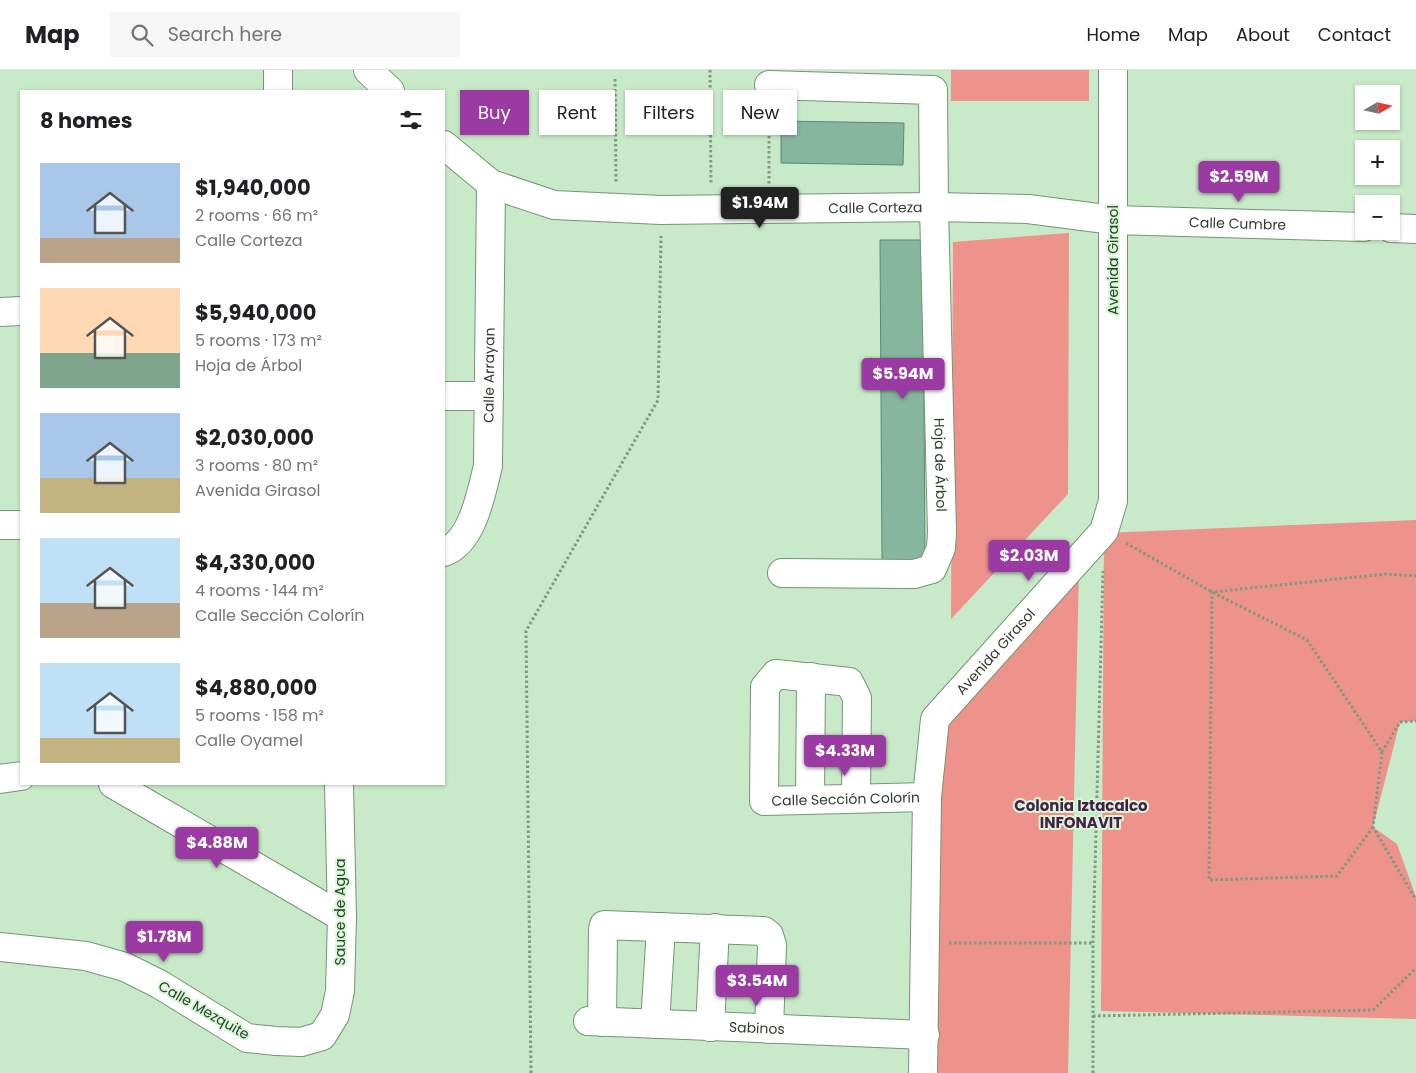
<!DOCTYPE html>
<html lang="en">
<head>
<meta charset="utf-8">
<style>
	:root { --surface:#fff; --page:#f6f6f6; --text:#202124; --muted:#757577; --line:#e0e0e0; --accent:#9b3aa2 }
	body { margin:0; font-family:Poppins,sans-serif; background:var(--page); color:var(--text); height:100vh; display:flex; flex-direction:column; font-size:19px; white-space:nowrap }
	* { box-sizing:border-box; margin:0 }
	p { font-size:16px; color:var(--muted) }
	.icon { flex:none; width:28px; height:28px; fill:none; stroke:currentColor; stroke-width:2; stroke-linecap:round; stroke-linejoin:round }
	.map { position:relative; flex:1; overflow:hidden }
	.drawer { position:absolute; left:20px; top:20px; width:425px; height:695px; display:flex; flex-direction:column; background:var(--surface); border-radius:0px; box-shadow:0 1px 4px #0004 }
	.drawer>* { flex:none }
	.banner { position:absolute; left:460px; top:20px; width:475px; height:45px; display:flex; gap:10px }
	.needle { width:32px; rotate:81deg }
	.tools { position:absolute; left:1355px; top:15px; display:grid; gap:10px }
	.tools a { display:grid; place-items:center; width:45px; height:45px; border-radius:0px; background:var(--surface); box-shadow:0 1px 4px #0004; font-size:25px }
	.price { position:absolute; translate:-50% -42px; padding:0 11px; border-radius:5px; background:var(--accent); color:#fff; font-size:16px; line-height:32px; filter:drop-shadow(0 1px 2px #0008) }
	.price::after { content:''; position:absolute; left:50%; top:30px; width:15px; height:11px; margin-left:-8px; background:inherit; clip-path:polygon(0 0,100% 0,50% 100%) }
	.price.current { background:#222; color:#fff }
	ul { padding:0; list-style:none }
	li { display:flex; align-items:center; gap:15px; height:125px; padding:0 20px }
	li span { display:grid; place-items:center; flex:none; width:140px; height:100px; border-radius:0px; color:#555 }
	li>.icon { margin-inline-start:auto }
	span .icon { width:60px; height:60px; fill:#fffc; stroke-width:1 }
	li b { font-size:21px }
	h2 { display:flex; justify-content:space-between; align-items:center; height:60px; padding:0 20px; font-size:21px }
	.tag { padding:0 18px; border-radius:0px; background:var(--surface); box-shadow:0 1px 4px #0004; font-size:18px; line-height:45px }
	.tag.current { background:var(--accent); color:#fff }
	header { display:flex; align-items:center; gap:30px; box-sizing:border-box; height:70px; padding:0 25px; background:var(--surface); border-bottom:1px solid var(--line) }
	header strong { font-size:24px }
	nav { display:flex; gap:28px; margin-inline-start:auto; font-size:18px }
	.search { width:350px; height:45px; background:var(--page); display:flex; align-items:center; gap:12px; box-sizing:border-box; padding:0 18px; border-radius:0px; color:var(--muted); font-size:19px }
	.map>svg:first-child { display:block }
	.green { fill:#ee938c }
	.building { fill:#86b5a0; stroke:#5b8974 }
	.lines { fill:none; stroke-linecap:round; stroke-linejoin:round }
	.minor-casing { stroke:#759575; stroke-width:30 }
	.path { stroke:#819981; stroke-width:3; stroke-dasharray:2.5 2.5; stroke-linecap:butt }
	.minor { stroke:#fff; stroke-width:28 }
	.labels { text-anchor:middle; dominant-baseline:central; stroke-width:4; stroke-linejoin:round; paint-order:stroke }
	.street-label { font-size:14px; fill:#303e30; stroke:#d5f8d5 }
	.neighbourhood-label { font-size:15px; font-weight:bold; fill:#4a1c4d; stroke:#d5f8d5 }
</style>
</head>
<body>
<header>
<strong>Map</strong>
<div class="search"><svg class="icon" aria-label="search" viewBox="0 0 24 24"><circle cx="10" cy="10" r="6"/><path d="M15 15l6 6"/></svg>Search here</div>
<nav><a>Home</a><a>Map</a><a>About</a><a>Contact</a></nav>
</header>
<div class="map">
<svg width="1416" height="1003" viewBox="0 0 1416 1003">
	<rect width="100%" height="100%" fill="#c8eac8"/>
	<path class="green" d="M951,0H1089V31H951Z
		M1069,163L1068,424L951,549L953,172Z
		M1416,450V651L1400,652L1373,757L1397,774L1416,827V949L1101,941L1104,463Z
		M1079,498L1068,1003H931L936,659Z"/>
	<path class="building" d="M781,51L904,53L903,95L781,93Z
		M880,170H923L925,491H882Z"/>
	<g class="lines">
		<g class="minor-casing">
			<g id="minor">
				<path d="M368,0L390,21"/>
				<path id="s1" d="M769,15L933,20L934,137L942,462L941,478L932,499L914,504L782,503"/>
				<path d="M278,21V0"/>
				<path id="s2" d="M444,75L491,114L554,135L661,140L934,137L1028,139L1113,150L1364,157"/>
				<path d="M1391,158L1416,159"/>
				<path d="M0,242L21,241"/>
				<path d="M444,326H489"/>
				<path d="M0,455H21"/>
				<path id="s3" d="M444,482C473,472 481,423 488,396L491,114"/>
				<path d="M0,709L21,706"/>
				<path d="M113,714L342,847"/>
				<path id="s4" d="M856,728L857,628L849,612L776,604L765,617L764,731L927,727"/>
				<path d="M810,729L811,607"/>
				<path d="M0,877L86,886L125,897L159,914L247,968L276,971L301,972L322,966L335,945L340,921L342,847L339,714"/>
				<path id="s5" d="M588,951L925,965"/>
				<path d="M602,952L603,859L604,855L764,861L769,865L772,875L769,959"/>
				<path d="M655,954L661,857"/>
				<path d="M710,957L715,858"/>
				<path id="s6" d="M923,1003L927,727L935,649L1104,461L1113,431V0"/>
			</g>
		</g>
		<path class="path" d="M710,0L711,115
			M615,9L616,112
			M769,41V115
			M1126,473L1212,522L1307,570L1382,682L1373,757L1416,830
			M1382,682L1400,652L1416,651
			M1373,757L1337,806L1209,810L1212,522L1386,504L1416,506
			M949,873H1093
			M1093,946L1373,940L1416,898
			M531,1003L526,561L658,330L661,166
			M1093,1003V873L1103,501"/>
		<use href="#minor" class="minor"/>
	</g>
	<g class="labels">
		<g class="street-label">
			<text stroke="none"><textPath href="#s2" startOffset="449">Calle Corteza</textPath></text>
			<text stroke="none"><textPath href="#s2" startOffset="812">Calle Cumbre</textPath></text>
			<text transform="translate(1113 190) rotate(-90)">Avenida Girasol</text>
			<text stroke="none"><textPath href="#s3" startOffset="191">Calle Arrayan</textPath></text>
			<text stroke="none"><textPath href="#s1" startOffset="539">Hoja de Árbol</textPath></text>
			<text stroke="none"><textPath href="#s6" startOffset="445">Avenida Girasol</textPath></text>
			<text stroke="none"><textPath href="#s4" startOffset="404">Calle Sección Colorín</textPath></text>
			<text transform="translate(340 842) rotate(-90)">Sauce de Agua</text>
			<text transform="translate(204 940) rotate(30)">Calle Mezquite</text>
			<text stroke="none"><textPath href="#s5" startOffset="169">Sabinos</textPath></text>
		</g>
		<g class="neighbourhood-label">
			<text x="1081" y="735">Colonia Iztacalco<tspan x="1081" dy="17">INFONAVIT</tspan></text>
		</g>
	</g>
</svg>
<div class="tools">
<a><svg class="needle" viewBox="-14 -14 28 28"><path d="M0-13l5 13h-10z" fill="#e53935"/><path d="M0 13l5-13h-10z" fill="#757577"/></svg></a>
<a>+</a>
<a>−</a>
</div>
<b class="price" style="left:1239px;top:133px">$2.59M</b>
<b class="price current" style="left:760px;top:159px">$1.94M</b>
<b class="price" style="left:903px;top:330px">$5.94M</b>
<b class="price" style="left:1029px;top:512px">$2.03M</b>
<b class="price" style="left:845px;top:707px">$4.33M</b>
<b class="price" style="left:217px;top:799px">$4.88M</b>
<b class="price" style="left:164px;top:893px">$1.78M</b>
<b class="price" style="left:757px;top:937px">$3.54M</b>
<div class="banner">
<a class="tag current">Buy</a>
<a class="tag">Rent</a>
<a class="tag">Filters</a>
<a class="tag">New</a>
</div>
<section class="drawer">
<h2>8 homes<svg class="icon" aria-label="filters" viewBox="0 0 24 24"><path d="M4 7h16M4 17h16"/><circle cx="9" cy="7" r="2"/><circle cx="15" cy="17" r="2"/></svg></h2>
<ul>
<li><span style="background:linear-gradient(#a9c7e8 75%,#b9a48a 0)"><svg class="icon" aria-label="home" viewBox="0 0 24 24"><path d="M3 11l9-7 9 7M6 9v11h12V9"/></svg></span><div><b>$1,940,000</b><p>2 rooms · 66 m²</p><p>Calle Corteza</p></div></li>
<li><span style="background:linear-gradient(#ffd9b3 65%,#7fa58c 0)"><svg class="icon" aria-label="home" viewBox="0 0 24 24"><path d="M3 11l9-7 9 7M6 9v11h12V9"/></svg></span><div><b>$5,940,000</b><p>5 rooms · 173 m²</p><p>Hoja de Árbol</p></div></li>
<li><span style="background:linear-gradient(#a9c7e8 65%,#c2b280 0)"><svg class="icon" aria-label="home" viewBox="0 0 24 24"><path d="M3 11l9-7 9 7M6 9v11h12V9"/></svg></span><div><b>$2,030,000</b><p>3 rooms · 80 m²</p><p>Avenida Girasol</p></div></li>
<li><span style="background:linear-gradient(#bfe0f5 65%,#b9a48a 0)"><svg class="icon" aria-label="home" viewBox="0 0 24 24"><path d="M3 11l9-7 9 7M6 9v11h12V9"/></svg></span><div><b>$4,330,000</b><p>4 rooms · 144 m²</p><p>Calle Sección Colorín</p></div></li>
<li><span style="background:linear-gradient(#bfe0f5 75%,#c2b280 0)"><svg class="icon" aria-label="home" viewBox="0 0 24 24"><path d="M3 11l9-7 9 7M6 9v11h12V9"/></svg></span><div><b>$4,880,000</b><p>5 rooms · 158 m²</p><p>Calle Oyamel</p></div></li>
</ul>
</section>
</div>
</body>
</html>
